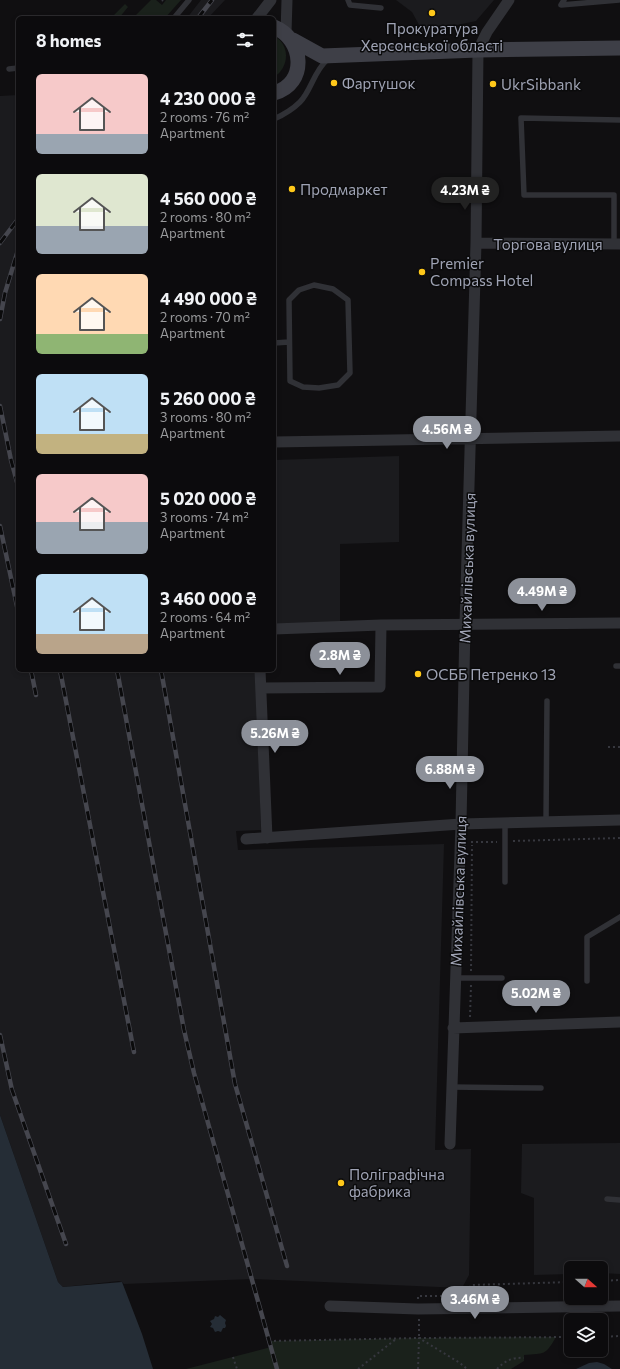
<!DOCTYPE html>
<html lang="en">
<head>
<meta charset="utf-8">
<style>
	:root { --surface:#0c0b0d; --page:#151416; --text:#f1f3f6; --muted:#9a9b9d; --line:#2c2b2e; --accent:#8c9099 }
	body { margin:0; font-family:Commissioner,sans-serif; background:var(--page); color:var(--text); height:100vh; display:flex; flex-direction:column; font-size:15px; white-space:nowrap }
	* { box-sizing:border-box; margin:0 }
	p { font-size:13px; color:var(--muted) }
	.icon { flex:none; width:22px; height:22px; fill:none; stroke:currentColor; stroke-width:2; stroke-linecap:round; stroke-linejoin:round }
	.map { position:relative; flex:1; overflow:hidden }
	.sheet { position:absolute; left:16px; top:16px; width:260px; height:656px; display:flex; flex-direction:column; background:var(--surface); border-radius:6px; box-shadow:0 2px 6px #0003,0 0 0 1px var(--line) }
	.sheet>* { flex:none }
	.needle { width:26px; rotate:111deg }
	.tools { position:absolute; left:564px; top:1261px; display:grid; gap:8px }
	.tools a { display:grid; place-items:center; width:44px; height:44px; border-radius:6px; background:var(--surface); box-shadow:0 2px 6px #0003,0 0 0 1px var(--line); font-size:20px }
	.price { position:absolute; translate:-50% -34px; padding:0 9px; border-radius:14px; background:var(--accent); color:#fff; font-size:13px; line-height:26px; filter:drop-shadow(0 1px 2px #0008) }
	.price::after { content:''; position:absolute; left:50%; top:24px; width:12px; height:9px; margin-left:-6px; background:inherit; clip-path:polygon(0 0,100% 0,50% 100%) }
	.price.on { background:#222; color:#fff }
	ul { padding:0; list-style:none }
	li { display:flex; align-items:center; gap:12px; height:100px; padding:0 20px }
	li span { display:grid; place-items:center; flex:none; width:112px; height:80px; border-radius:6px; color:#555 }
	li>.icon { margin-inline-start:auto }
	span .icon { width:48px; height:48px; fill:#fffc; stroke-width:1 }
	li b { font-size:17px }
	h2 { display:flex; justify-content:space-between; align-items:center; height:48px; padding:0 20px; font-size:17px }
	.map>svg:first-child { display:block }
	.built { fill:#1b1b1e }
	.green { fill:#1a211b }
	.water { fill:#252d36 }
	.lines { fill:none; stroke-linecap:round; stroke-linejoin:round }
	.path { stroke:#36373e; stroke-width:2; stroke-dasharray:2 3; stroke-linecap:butt }
	.lane { stroke:#303136; stroke-width:5.5 }
	.street { stroke:#303136; stroke-width:11 }
	.secondary { stroke:#3e3f47; stroke-width:15 }
	.rail-casing { stroke:#45464e; stroke-width:4.5 }
	.rail { stroke:#0b0b0c; stroke-width:3; stroke-dasharray:9; stroke-linecap:butt }
	.poi-dot { fill:#ffc81a; stroke:#0b0b0c; stroke-width:1.5 }
	.labels { text-anchor:middle; dominant-baseline:central; stroke-width:3; stroke-linejoin:round; paint-order:stroke }
	.poi-label { font-size:15px; fill:#9fa3b4; stroke:#0b0b0c; text-anchor:start }
	.street-label { font-size:15px; fill:#9fa3b4; stroke:#0b0b0c }
</style>
</head>
<body>
<div class="map">
<svg width="620" height="1369" viewBox="0 0 620 1369">
	<rect width="100%" height="100%" fill="#100f11"/>
	<path class="built" d="M201,0H225L208,18H187Z
		M396,0H494L476,21L423,32L412,12Z
		M18,95V670H256L261,830L236,831L238,850L444,844L435,1150L471,1149L469,1275L462,1288L252,1279L124,1284L122,1282L119,1281L63,1287L58,1282L0,1115V96Z
		M399,456V542L340,544V624L274,625V460Z
		M620,1143V1274L601,1273V1268H571V1274L534,1275V1198L521,1193L522,1144Z"/>
	<path class="green" d="M151,0H156L162,5L166,0H181L165,18H133Z
		M125,4L128,7L119,18H111Z
		M274,36C291,45 289,68 274,77Z
		M556,1337C545,1356 545,1353 524,1355V1361L511,1369H186L271,1347L269,1341L419,1338Z"/>
	<path class="water" d="M0,1115L58,1282L63,1287L122,1282L142,1334L153,1369H0Z
		M220,1315L226,1320L225,1323L226,1326L225,1328H223L221,1332L218,1331L215,1332L213,1328L210,1327L212,1324L210,1321L214,1319L215,1316L218,1317Z
		M597,1362L604,1364L612,1369H576L589,1363Z"/>
	<g class="lines">
		<path class="path" d="M162,0L163,1
			M225,18L226,17
			M608,747H620
			M513,841L620,838
			M471,842H497
			M471,971L472,845
			M470,1017L471,985
			M601,1281L620,1280
			M418,1299V1296H466L471,1285L571,1282
			M419,1319V1338
			M601,1337L620,1336
			M269,1341L419,1338L571,1337
			M233,1357L237,1369
			M358,1369L396,1339
			M418,1369L419,1338L460,1363L467,1369
			M497,1369C505,1361 512,1357 524,1358"/>
		<path class="lane" d="M348,0L350,5L381,8
			M564,0L561,5L619,0
			M174,18L189,0
			M9,69L18,68
			M274,119C283,115 293,109 300,102C311,91 314,71 327,60
			M614,244V195H524L521,118L620,120
			M314,285L333,289L348,300L350,373L338,385L319,388L303,387L290,381L289,300L299,290Z
			M274,343L289,342
			M616,666H620
			M546,822L547,701
			M505,823V882
			M455,978H502
			M587,981V937L620,917
			M451,1087L541,1088
			M607,1199L620,1200"/>
		<path class="street" d="M257,18L271,0
			M286,33L287,0
			M476,243L620,244
			M274,442L620,436
			M274,629L381,625L620,623
			M260,670L267,838
			M261,688L380,687L381,625
			M246,839L461,824L620,820
			M453,1028L620,1022
			M450,1144L461,824L465,624L476,243L478,50L487,32L509,0
			M330,1306L418,1309L620,1306"/>
		<path class="secondary" d="M274,27C304,39 308,84 274,93
			M293,40L322,56L478,50L620,48"/>
		<g class="rail-casing">
			<path id="rail" d="M198,18L212,0
				M0,243L18,219
				M0,319L5,293L18,250
				M0,406L11,460L18,486
				M0,526L18,611
				M31,670L36,695
				M60,670L134,1052
				M117,670L184,1030L194,1073L277,1369
				M161,670L235,1084L287,1266
				M0,1035L12,1090L66,1244"/>
		</g>
		<use href="#rail" class="rail"/>
	</g>
	<g class="poi-dot">
		<circle cx="432" cy="13" r="4"/>
		<circle cx="334" cy="83" r="4"/>
		<circle cx="493" cy="84" r="4"/>
		<circle cx="292" cy="189" r="4"/>
		<circle cx="422" cy="272" r="4"/>
		<circle cx="418" cy="674" r="4"/>
		<circle cx="341" cy="1183" r="4"/>
	</g>
	<g class="labels">
		<g class="poi-label">
			<text x="432" y="28" text-anchor="middle">Прокуратура<tspan x="432" dy="17">Херсонської області</tspan></text>
			<text x="342" y="83">Фартушок</text>
			<text x="501" y="84">UkrSibbank</text>
			<text x="300" y="189">Продмаркет</text>
			<text x="430" y="263">Premier<tspan x="430" dy="17">Compass Hotel</tspan></text>
			<text x="426" y="674">ОСББ Петренко 13</text>
			<text x="349" y="1174">Поліграфічна<tspan x="349" dy="17">фабрика</tspan></text>
		</g>
		<g class="street-label">
			<text x="548" y="244">Торгова вулиця</text>
			<text transform="translate(467 568) rotate(-88)">Михайлівська вулиця</text>
			<text transform="translate(458 891) rotate(-88)">Михайлівська вулиця</text>
		</g>
	</g>
</svg>
<div class="tools">
<a><svg class="needle" viewBox="-14 -14 28 28"><path d="M0-13l5 13h-10z" fill="#e53935"/><path d="M0 13l5-13h-10z" fill="#9a9b9d"/></svg></a>
<a><svg class="icon" aria-label="layers" viewBox="0 0 24 24"><path d="M12 4l9 5-9 5-9-5zM3 14l9 5 9-5"/></svg></a>
</div>
<b class="price on" style="left:465px;top:211px">4.23M ₴</b>
<b class="price" style="left:447px;top:450px">4.56M ₴</b>
<b class="price" style="left:542px;top:612px">4.49M ₴</b>
<b class="price" style="left:340px;top:676px">2.8M ₴</b>
<b class="price" style="left:275px;top:754px">5.26M ₴</b>
<b class="price" style="left:450px;top:790px">6.88M ₴</b>
<b class="price" style="left:536px;top:1014px">5.02M ₴</b>
<b class="price" style="left:475px;top:1320px">3.46M ₴</b>
<section class="sheet">
<h2>8 homes<svg class="icon" aria-label="filters" viewBox="0 0 24 24"><path d="M4 7h16M4 17h16"/><circle cx="9" cy="7" r="2"/><circle cx="15" cy="17" r="2"/></svg></h2>
<ul>
<li><span style="background:linear-gradient(#f6c9c9 75%,#9aa5b1 0)"><svg class="icon" aria-label="home" viewBox="0 0 24 24"><path d="M3 11l9-7 9 7M6 9v11h12V9"/></svg></span><div><b>4 230 000 ₴</b><p>2 rooms · 76 m²</p><p>Apartment</p></div></li>
<li><span style="background:linear-gradient(#dfe7d0 65%,#9aa5b1 0)"><svg class="icon" aria-label="home" viewBox="0 0 24 24"><path d="M3 11l9-7 9 7M6 9v11h12V9"/></svg></span><div><b>4 560 000 ₴</b><p>2 rooms · 80 m²</p><p>Apartment</p></div></li>
<li><span style="background:linear-gradient(#ffd9b3 75%,#8fb573 0)"><svg class="icon" aria-label="home" viewBox="0 0 24 24"><path d="M3 11l9-7 9 7M6 9v11h12V9"/></svg></span><div><b>4 490 000 ₴</b><p>2 rooms · 70 m²</p><p>Apartment</p></div></li>
<li><span style="background:linear-gradient(#bfe0f5 75%,#c2b280 0)"><svg class="icon" aria-label="home" viewBox="0 0 24 24"><path d="M3 11l9-7 9 7M6 9v11h12V9"/></svg></span><div><b>5 260 000 ₴</b><p>3 rooms · 80 m²</p><p>Apartment</p></div></li>
<li><span style="background:linear-gradient(#f6c9c9 60%,#9aa5b1 0)"><svg class="icon" aria-label="home" viewBox="0 0 24 24"><path d="M3 11l9-7 9 7M6 9v11h12V9"/></svg></span><div><b>5 020 000 ₴</b><p>3 rooms · 74 m²</p><p>Apartment</p></div></li>
<li><span style="background:linear-gradient(#bfe0f5 75%,#b9a48a 0)"><svg class="icon" aria-label="home" viewBox="0 0 24 24"><path d="M3 11l9-7 9 7M6 9v11h12V9"/></svg></span><div><b>3 460 000 ₴</b><p>2 rooms · 64 m²</p><p>Apartment</p></div></li>
</ul>
</section>
</div>
</body>
</html>
